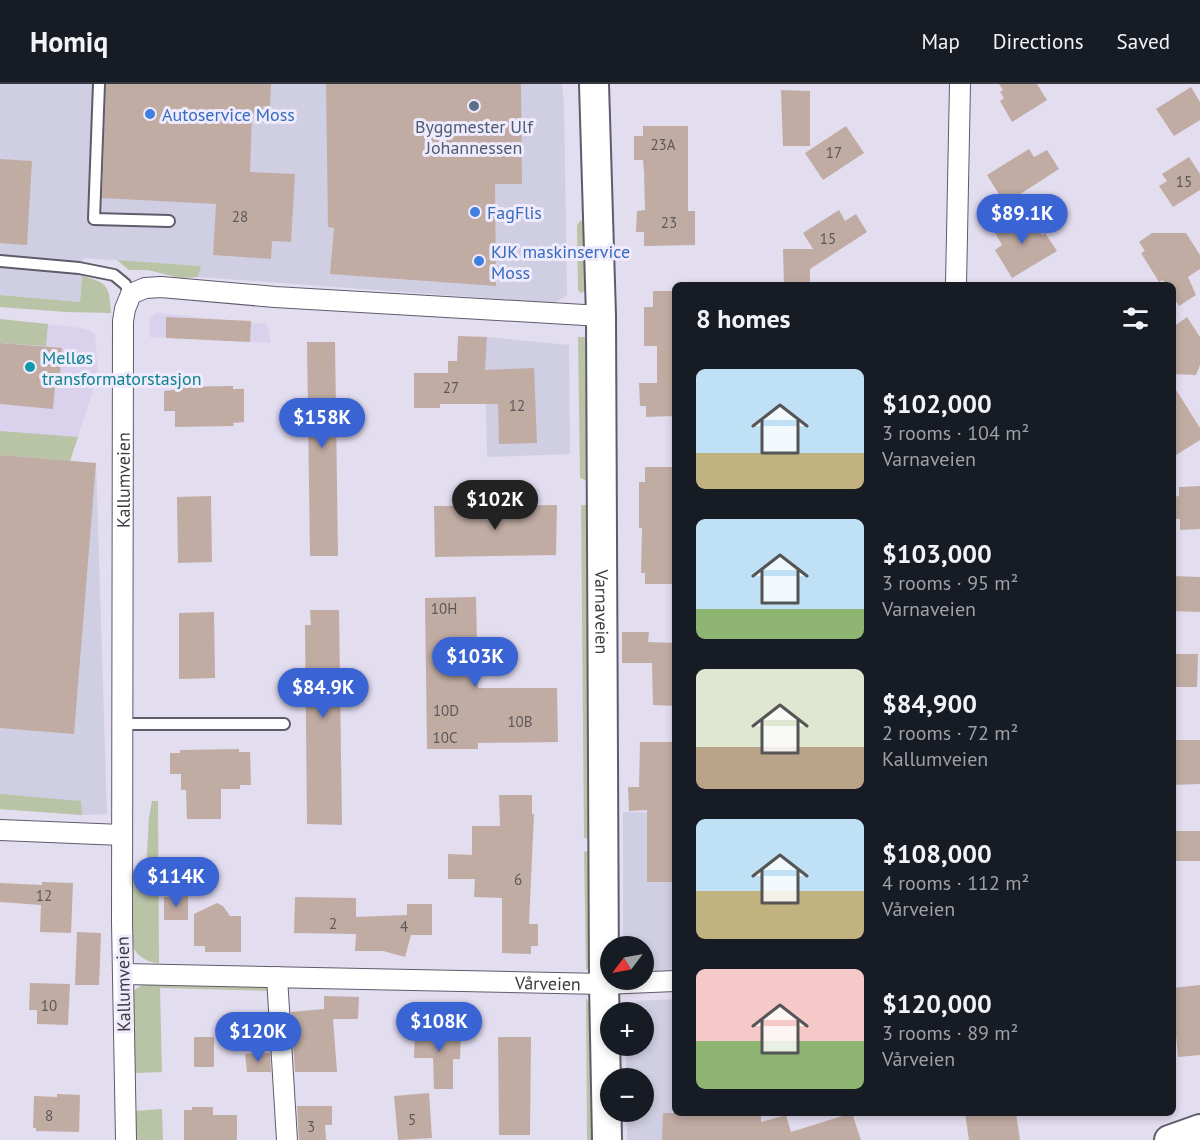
<!DOCTYPE html>
<html lang="en">
<head>
<meta charset="utf-8">
<style>
	:root { --surface:#171b24; --page:#20242c; --text:#f1f3f6; --muted:#9ea1a6; --line:#363941; --accent:#3a64d4 }
	body { margin:0; font-family:"PT Sans",sans-serif; background:var(--page); color:var(--text); height:100vh; display:flex; flex-direction:column; font-size:22px; white-space:nowrap }
	* { box-sizing:border-box; margin:0 }
	p { font-size:20px; color:var(--muted) }
	.icon { flex:none; width:33px; height:33px; fill:none; stroke:currentColor; stroke-width:2; stroke-linecap:round; stroke-linejoin:round }
	.map { position:relative; flex:1; overflow:hidden }
	.sheet { position:absolute; left:672px; top:198px; width:504px; height:834px; display:flex; flex-direction:column; background:var(--surface); border-radius:9px; box-shadow:0 3px 9px #0003 }
	.sheet>* { flex:none }
	.needle { width:39px; rotate:238deg }
	.fabs { position:absolute; left:600px; top:852px; display:grid; gap:12px }
	.fabs a { display:grid; place-items:center; width:54px; height:54px; border-radius:50%; background:var(--surface); box-shadow:0 3px 9px #0003; font-size:30px }
	.price { position:absolute; translate:-50% -51px; padding:0 14px; border-radius:21px; background:var(--accent); color:#fff; font-size:20px; line-height:39px; filter:drop-shadow(0 2px 3px #0008) }
	.price::after { content:''; position:absolute; left:50%; top:36px; width:18px; height:14px; margin-left:-9px; background:inherit; clip-path:polygon(0 0,100% 0,50% 100%) }
	.price.on { background:#222; color:#fff }
	ul { padding:0; list-style:none }
	li { display:flex; align-items:center; gap:18px; height:150px; padding:0 24px }
	li span { display:grid; place-items:center; flex:none; width:168px; height:120px; border-radius:9px; color:#555 }
	li>.icon { margin-inline-start:auto }
	span .icon { width:72px; height:72px; fill:#fffc; stroke-width:1 }
	li b { font-size:26px }
	h2 { display:flex; justify-content:space-between; align-items:center; height:72px; padding:0 24px; font-size:26px }
	header { display:flex; align-items:center; gap:36px; box-sizing:border-box; height:84px; padding:0 30px; background:var(--surface); border-bottom:2px solid var(--line) }
	header strong { font-size:28px }
	nav { display:flex; gap:33px; margin-inline-start:auto; font-size:21px }
	.map>svg:first-child { display:block }
	.commercial { fill:#d0cee2 }
	.built { fill:#dad2ec }
	.green { fill:#b9c4a6 }
	.building { fill:#c1aca3 }
	.lines { fill:none; stroke-linecap:round; stroke-linejoin:round }
	.lane-casing { stroke:#605b6b; stroke-width:14 }
	.street-casing { stroke:#605b6b; stroke-width:22 }
	.secondary-casing { stroke:#605b6b; stroke-width:32 }
	.lane { stroke:#fff; stroke-width:10 }
	.street { stroke:#fff; stroke-width:20 }
	.secondary { stroke:#fff; stroke-width:28 }
	.service-dot { fill:#5c6f8a; stroke:#f0eafd; stroke-width:2 }
	.shop-dot { fill:#3f7fe0; stroke:#f0eafd; stroke-width:2 }
	.culture-dot { fill:#0f9aa8; stroke:#f0eafd; stroke-width:2 }
	.labels { text-anchor:middle; dominant-baseline:central; stroke-width:6; stroke-linejoin:round; paint-order:stroke }
	.number-label { font-size:15px; fill:#5e575a }
	.shop-label { font-size:18px; fill:#366cbe; stroke:#f0eafd; text-anchor:start }
	.service-label { font-size:18px; fill:#4e5e75; stroke:#f0eafd }
	.culture-label { font-size:18px; fill:#0d838f; stroke:#f0eafd; text-anchor:start }
	.street-label { font-size:18px; fill:#3d3b42; stroke:#f0eafd }
</style>
</head>
<body>
<header>
<strong>Homiq</strong>
<nav><a>Map</a><a>Directions</a><a>Saved</a></nav>
</header>
<div class="map">
<svg width="1200" height="1056" viewBox="0 0 1200 1056">
	<rect width="100%" height="100%" fill="#e3ddf0"/>
	<path class="commercial" d="M0,0H562L564,21L567,211L554,219L198,193L200,182L83,174L80,218L0,211Z
		M487,253L569,261L570,370L487,373L485,278Z
		M0,372L96,379L107,730L82,731L0,725Z
		M623,728L675,729V886L644,888V862H623Z
		M675,915V1029H761V1038L767,1056H627V1028H644V994H626V962H644V928H625V925L630,919L639,917Z"/>
	<path class="built" d="M156,229L267,240L271,259L149,253L150,235Z
		M0,235L81,244L89,246L95,250L98,291L70,377L0,371Z"/>
	<path class="green" d="M581,136L584,140L586,206L581,209L578,206L577,141Z
		M117,176L201,182L198,193L180,194L148,186H129Z
		M82,192C109,199 109,202 111,229L66,228L0,223V211L80,218Z
		M0,235L48,240L46,262L0,259Z
		M578,253H585L588,257L589,392L587,397L580,394Z
		M0,347L78,353L70,377L0,371Z
		M581,421H587L590,429L593,752L589,755L584,754Z
		M0,710L81,717L82,731L0,725Z
		M152,717H158L159,879C147,879 133,870 131,857C128,837 131,808 132,786H146L149,733Z
		M587,767L592,770L590,884L586,886L584,768Z
		M146,898L267,902L271,907L160,904L162,988L135,989L132,908Z
		M586,914L592,925L594,1056H587Z
		M162,1025L163,1056H135L134,1027Z"/>
	<path class="building" d="M106,0H271L270,23L263,22V30H252L250,88L295,90L291,158L272,157L271,175L213,171L216,120L102,114Z
		M326,0H521L522,100H495L496,202L330,190L334,144L328,143Z
		M999,0H1037L1047,16L1012,38L1000,17L1004,14L1000,8L1003,6Z
		M1191,3L1200,18V36L1174,52L1156,25Z
		M781,6L810,7V62H783Z
		M643,42H688V127H695V161L644,162V148H636L637,127L645,126L644,88L643,76H634V52H643Z
		M846,42L864,69L823,96L805,69Z
		M1029,65L1034,73L1047,66L1059,85L1005,120L987,91Z
		M1189,73L1200,90V106L1173,123L1159,102L1167,97L1162,90Z
		M0,75L32,77L27,161L0,159Z
		M839,126L845,137L856,130L867,148L810,185V201H784L783,165H813L803,149Z
		M1027,127L1042,151L1045,149L1057,167L1012,194L995,166L1002,161L994,147Z
		M1152,149H1186L1200,171V185L1188,193L1196,211L1179,222L1173,212V201H1166L1163,196L1159,198L1141,169L1145,167L1139,158Z
		M653,207H675V332L646,333V322H640L639,299H657V262H644V223H653Z
		M166,233L251,237L250,258L166,254Z
		M1187,233L1200,253V281L1196,291L1173,290V243Z
		M458,252L487,253L485,286L534,284L537,359L499,360L498,320H440V324H414V289H448V277H457Z
		M307,258H335L338,472H310Z
		M0,259L62,264L59,302L55,301L53,325L0,320Z
		M1173,301L1200,344V356L1173,373Z
		M233,302V305H244V338L233,339L234,342L175,343V327H164V307L174,306V303Z
		M0,371L96,379L74,650L0,644Z
		M645,383H675V500H645V489H641L642,444H639V398H645Z
		M1200,402V445L1180,446V435H1174L1173,413L1179,412V403Z
		M211,412L212,478L178,479L177,413Z
		M557,421L556,471L435,473L434,422Z
		M1173,492L1200,493V528L1173,527Z
		M476,513L478,604H557L558,658L478,659V665H427L425,514Z
		M310,526H339L342,741L307,740L305,541H311Z
		M214,528L215,594L179,595V529Z
		M622,548H649L648,558L675,559V622L653,621L652,579H622Z
		M1173,570H1198L1197,603H1173Z
		M1173,656H1200V700L1173,701Z
		M640,658H675V798H647V726L629,727L628,703H639Z
		M239,665V668H250L251,701H240V705H221V735H187L186,706H181V690H170V669H180V666Z
		M499,711H532V730H534L529,840H538V862H531V870L502,869V814L474,813L475,795H448V770L472,771V742H500Z
		M1173,747H1200V777H1173Z
		M42,798L73,799L71,849L40,848L41,821L0,818V799L42,801Z
		M188,812V836H164V813Z
		M295,813L356,814V833L407,831V820H432V851H411L405,873L383,867H355L356,850L294,849Z
		M217,819L223,822L230,832H241V868H205V862H194V830Z
		M77,848L101,849L99,901H75Z
		M30,899L70,900L68,941L37,940V926H29Z
		M1200,901V971L1178,973L1176,951H1173V904Z
		M324,912L359,913L358,935H333L337,988H295L291,928L324,925Z
		M415,945L461,946L460,975H453V1005H434L433,974H414Z
		M194,953H214V983H194Z
		M498,953H531L530,1051H499Z
		M270,969L271,988H247L245,970Z
		M429,1009L432,1054L398,1056L394,1012Z
		M57,1010L80,1011L79,1048L36,1047V1044H33L34,1012L57,1013Z
		M297,1022H332V1041H325L326,1056H299Z
		M192,1023H213V1031H237V1056H184V1026H192Z
		M663,1029H761V1038L786,1031L791,1048L852,1029L861,1056H662Z
		M965,1029H1016L1020,1056H969Z"/>
	<g class="lines">
		<g class="lane-casing">
			<path id="lane" d="M99,0L94,135L169,137
				M0,177L79,184L114,191L125,200L131,210
				M122,640H284"/>
		</g>
		<g class="street-casing">
			<g id="street">
				<path d="M956,201L960,0"/>
				<path d="M0,746L122,751"/>
				<path id="s1" d="M124,890L604,900L675,897"/>
				<path d="M277,893L287,1056"/>
				<path id="s2" d="M126,1056L122,838L123,237L125,225L131,210L145,204L161,203L275,213L601,232"/>
			</g>
		</g>
		<g class="secondary-casing">
			<g id="secondary">
				<path id="s3" d="M594,0L601,232L604,900L607,1056"/>
				<path d="M1169,1056L1200,1045"/>
			</g>
		</g>
		<use href="#lane" class="lane"/>
		<use href="#street" class="street"/>
		<use href="#secondary" class="secondary"/>
	</g>
	<circle class="service-dot" cx="474" cy="22" r="6"/>
	<g class="shop-dot">
		<circle cx="150" cy="30" r="6"/>
		<circle cx="475" cy="128" r="6"/>
		<circle cx="479" cy="177" r="6"/>
	</g>
	<circle class="culture-dot" cx="30" cy="283" r="6"/>
	<g class="labels">
		<g class="number-label">
			<text x="663" y="60">23A</text>
			<text x="834" y="68">17</text>
			<text x="1184" y="97">15</text>
			<text x="240" y="132">28</text>
			<text x="669" y="138">23</text>
			<text x="828" y="154">15</text>
			<text x="451" y="303">27</text>
			<text x="517" y="321">12</text>
			<text x="444" y="524">10H</text>
			<text x="446" y="626">10D</text>
			<text x="520" y="637">10B</text>
			<text x="445" y="653">10C</text>
			<text x="518" y="795">6</text>
			<text x="44" y="811">12</text>
			<text x="333" y="839">2</text>
			<text x="404" y="842">4</text>
			<text x="49" y="921">10</text>
			<text x="49" y="1031">8</text>
			<text x="412" y="1035">5</text>
			<text x="311" y="1042">3</text>
		</g>
		<g class="shop-label">
			<text x="162" y="30">Autoservice Moss</text>
			<text x="487" y="128">FagFlis</text>
			<text x="491" y="167">KJK maskinservice<tspan x="491" dy="21">Moss</tspan></text>
		</g>
		<g class="service-label">
			<text x="474" y="42">Byggmester Ulf<tspan x="474" dy="21">Johannessen</tspan></text>
		</g>
		<g class="culture-label">
			<text x="42" y="273">Melløs<tspan x="42" dy="21">transformatorstasjon</tspan></text>
		</g>
		<g class="street-label">
			<text stroke="none"><textPath href="#s2" startOffset="660">Kallumveien</textPath></text>
			<text stroke="none"><textPath href="#s3" startOffset="528">Varnaveien</textPath></text>
			<text stroke="none"><textPath href="#s1" startOffset="424">Vårveien</textPath></text>
			<text transform="translate(123 900) rotate(-91)">Kallumveien</text>
		</g>
	</g>
</svg>
<div class="fabs">
<a><svg class="needle" viewBox="-14 -14 28 28"><path d="M0-13l5 13h-10z" fill="#e53935"/><path d="M0 13l5-13h-10z" fill="#9ea1a6"/></svg></a>
<a>+</a>
<a>−</a>
</div>
<b class="price" style="left:1022px;top:161px">$89.1K</b>
<b class="price" style="left:322px;top:365px">$158K</b>
<b class="price on" style="left:495px;top:447px">$102K</b>
<b class="price" style="left:475px;top:604px">$103K</b>
<b class="price" style="left:323px;top:635px">$84.9K</b>
<b class="price" style="left:176px;top:824px">$114K</b>
<b class="price" style="left:439px;top:969px">$108K</b>
<b class="price" style="left:258px;top:979px">$120K</b>
<section class="sheet">
<h2>8 homes<svg class="icon" aria-label="filters" viewBox="0 0 24 24"><path d="M4 7h16M4 17h16"/><circle cx="9" cy="7" r="2"/><circle cx="15" cy="17" r="2"/></svg></h2>
<ul>
<li><span style="background:linear-gradient(#bfe0f5 70%,#c2b280 0)"><svg class="icon" aria-label="home" viewBox="0 0 24 24"><path d="M3 11l9-7 9 7M6 9v11h12V9"/></svg></span><div><b>$102,000</b><p>3 rooms · 104 m²</p><p>Varnaveien</p></div></li>
<li><span style="background:linear-gradient(#bfe0f5 75%,#8fb573 0)"><svg class="icon" aria-label="home" viewBox="0 0 24 24"><path d="M3 11l9-7 9 7M6 9v11h12V9"/></svg></span><div><b>$103,000</b><p>3 rooms · 95 m²</p><p>Varnaveien</p></div></li>
<li><span style="background:linear-gradient(#dfe7d0 65%,#b9a48a 0)"><svg class="icon" aria-label="home" viewBox="0 0 24 24"><path d="M3 11l9-7 9 7M6 9v11h12V9"/></svg></span><div><b>$84,900</b><p>2 rooms · 72 m²</p><p>Kallumveien</p></div></li>
<li><span style="background:linear-gradient(#bfe0f5 60%,#c2b280 0)"><svg class="icon" aria-label="home" viewBox="0 0 24 24"><path d="M3 11l9-7 9 7M6 9v11h12V9"/></svg></span><div><b>$108,000</b><p>4 rooms · 112 m²</p><p>Vårveien</p></div></li>
<li><span style="background:linear-gradient(#f6c9c9 60%,#8fb573 0)"><svg class="icon" aria-label="home" viewBox="0 0 24 24"><path d="M3 11l9-7 9 7M6 9v11h12V9"/></svg></span><div><b>$120,000</b><p>3 rooms · 89 m²</p><p>Vårveien</p></div></li>
</ul>
</section>
</div>
</body>
</html>
